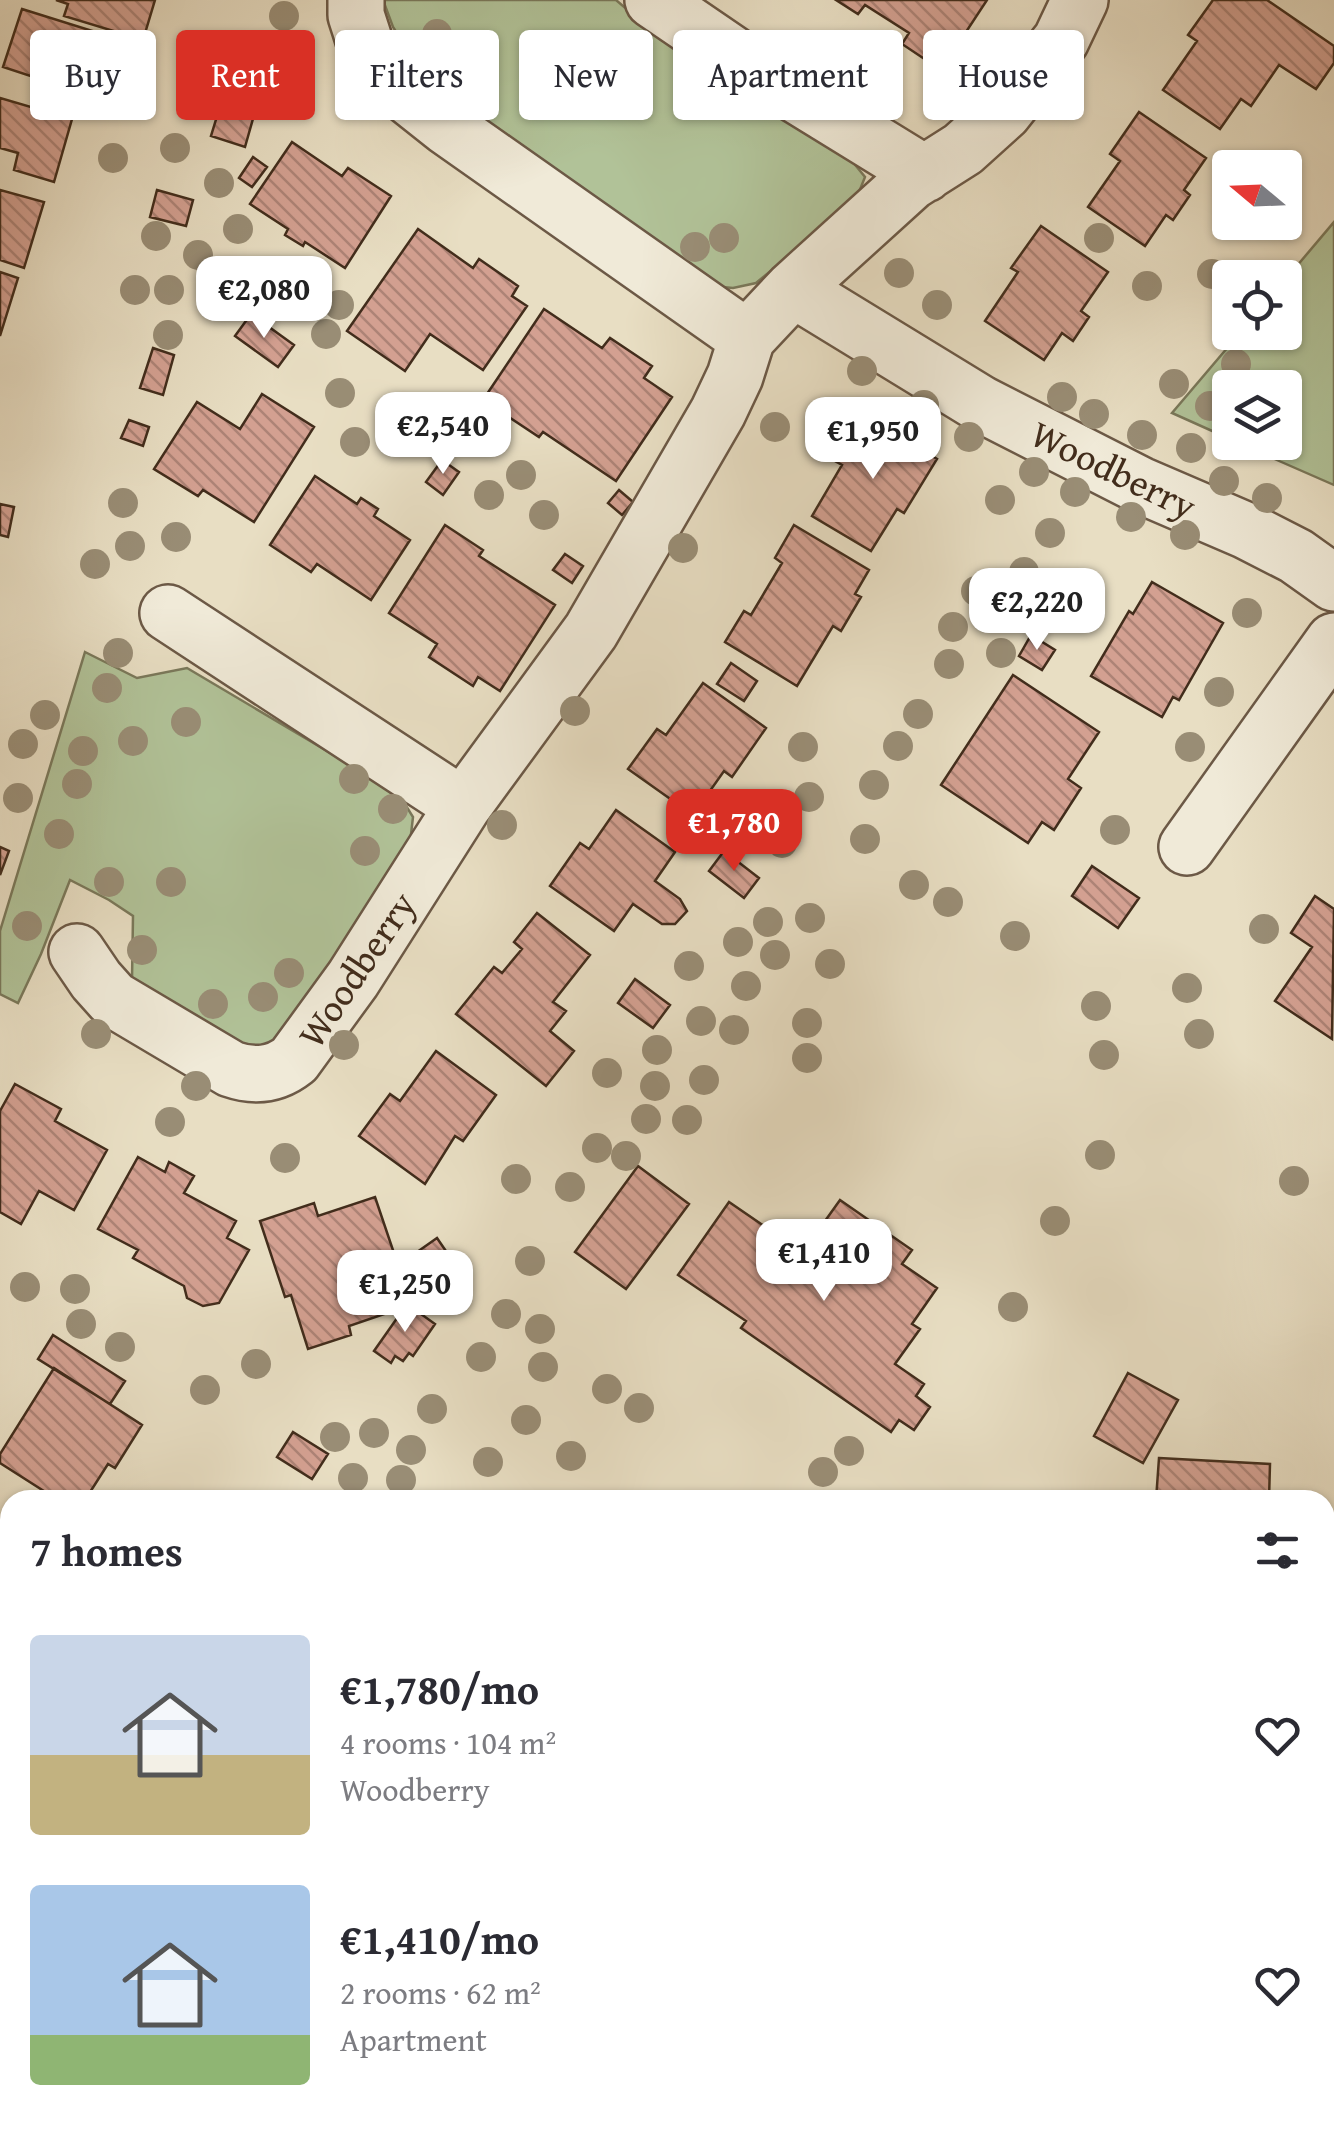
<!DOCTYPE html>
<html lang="en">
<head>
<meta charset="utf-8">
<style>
	:root { --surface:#fff; --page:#f2f2f3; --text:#2b2b33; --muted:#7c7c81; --accent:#d93025 }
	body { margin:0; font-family:"Gentium Book Plus",serif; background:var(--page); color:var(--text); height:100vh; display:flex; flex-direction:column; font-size:38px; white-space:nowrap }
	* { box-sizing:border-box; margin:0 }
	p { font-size:32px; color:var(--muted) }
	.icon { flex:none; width:55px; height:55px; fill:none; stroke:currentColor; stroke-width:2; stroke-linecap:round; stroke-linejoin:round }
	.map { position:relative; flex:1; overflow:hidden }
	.panel { position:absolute; left:0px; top:1490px; width:1335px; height:642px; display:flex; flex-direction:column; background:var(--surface); border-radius:30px 30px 0 0; box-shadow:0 2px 8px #0004 }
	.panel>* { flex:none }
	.guide { position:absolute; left:30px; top:30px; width:1275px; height:90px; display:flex; gap:20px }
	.needle { width:65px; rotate:289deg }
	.controls { position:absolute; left:1212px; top:150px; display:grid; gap:20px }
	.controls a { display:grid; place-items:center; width:90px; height:90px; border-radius:10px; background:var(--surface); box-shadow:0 2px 8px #0004; font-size:50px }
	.price { position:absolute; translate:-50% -85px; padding:0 22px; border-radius:20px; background:#fff; color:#222; font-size:32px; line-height:65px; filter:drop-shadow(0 2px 5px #0008) }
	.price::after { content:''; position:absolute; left:50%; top:60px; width:30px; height:22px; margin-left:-15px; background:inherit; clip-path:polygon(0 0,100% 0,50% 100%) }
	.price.selected { background:var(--accent); color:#fff }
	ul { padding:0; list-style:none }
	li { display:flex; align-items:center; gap:30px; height:250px; padding:0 30px }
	li span { display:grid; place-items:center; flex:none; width:280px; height:200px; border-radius:10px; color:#555 }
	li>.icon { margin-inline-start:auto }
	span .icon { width:120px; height:120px; fill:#fffc; stroke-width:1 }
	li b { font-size:42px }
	h2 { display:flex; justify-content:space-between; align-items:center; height:120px; padding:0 30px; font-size:42px }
	.pill { padding:0 35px; border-radius:10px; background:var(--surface); box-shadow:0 2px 8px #0004; font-size:35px; line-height:90px }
	.pill.selected { background:var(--accent); color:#fff }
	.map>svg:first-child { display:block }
	.green { fill:#b1c298; stroke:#7a785a; stroke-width:2.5 }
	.building { fill:url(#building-back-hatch); stroke:#422d1c; stroke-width:2.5 }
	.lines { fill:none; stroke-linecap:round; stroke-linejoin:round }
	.street-casing { stroke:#6c5946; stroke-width:60 }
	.street { stroke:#f0ead8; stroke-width:55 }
	.tree { fill:#998d75 }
	.labels { text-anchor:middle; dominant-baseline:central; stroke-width:8; stroke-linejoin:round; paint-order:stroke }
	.street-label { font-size:38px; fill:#422d1c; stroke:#f0ead8 }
</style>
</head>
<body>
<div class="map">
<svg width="1334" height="2131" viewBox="0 0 1334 2131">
	<defs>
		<pattern id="building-back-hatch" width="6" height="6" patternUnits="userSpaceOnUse" patternTransform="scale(2.5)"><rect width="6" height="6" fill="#d3a091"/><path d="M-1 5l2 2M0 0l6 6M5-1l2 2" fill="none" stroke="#ad8376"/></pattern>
	</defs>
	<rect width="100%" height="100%" fill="#e8dec3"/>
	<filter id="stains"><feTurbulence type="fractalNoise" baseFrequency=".002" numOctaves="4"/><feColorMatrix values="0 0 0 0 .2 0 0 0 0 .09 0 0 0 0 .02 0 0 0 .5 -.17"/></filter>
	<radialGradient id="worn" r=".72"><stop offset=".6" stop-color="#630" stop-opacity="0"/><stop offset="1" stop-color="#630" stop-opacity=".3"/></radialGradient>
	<path class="green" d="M383,0H616L637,18L743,95L852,161L865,177L859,192L845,209L756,283L733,288L712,286L458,106L412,57L393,27Z
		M1334,222V485L1238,443L1285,442V388H1230V439L1172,413L1240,333L1285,332V280Z
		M85,652L137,678L187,668L398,793L413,817L410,843L302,1014L266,1048L238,1047L132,980L133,916L109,900L70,880L41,954L18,1003L0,994V931Z"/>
	<path class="building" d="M56,0H155L143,40L64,16L68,4Z
		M836,0H987L941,70L902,44L909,33L865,5L858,14Z
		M1213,0H1267L1334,46V63L1316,89L1279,65L1251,106L1241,99L1220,129L1163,90L1197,41L1188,35Z
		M22,9L99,33L76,106L38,95L43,80L3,67Z
		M229,77L262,87L245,147L211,136Z
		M0,98L72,119L54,182L14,170L18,153L0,148Z
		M1139,112L1206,158L1184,190L1190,195L1173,220L1166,215L1145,246L1088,207L1120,161L1110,154Z
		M292,142L342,176L348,168L391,196L345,268L305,242L303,246L285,235L288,229L250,204Z
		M253,157L267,167L252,187L239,178Z
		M0,190L44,202L24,268L0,260Z
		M157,190L193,200L186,226L150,217Z
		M1041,226L1108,272L1081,311L1089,317L1073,341L1062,333L1044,360L985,321L1018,272L1011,268Z
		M418,229L473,268L479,259L518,286L512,296L527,306L483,370L430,334L405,371L347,331Z
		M0,272L18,278L0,336Z
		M544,309L602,348L610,338L652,366L644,378L672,397L616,481L543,432L539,437L483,400Z
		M251,314L294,345L278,367L235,336Z
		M153,348L174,355L163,395L140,388Z
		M262,394L314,427L254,522L203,490L198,496L154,469L197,402L240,429Z
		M863,414L937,459L904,513L897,509L871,551L812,516L842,465L835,461Z
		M129,420L149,427L143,446L121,438Z
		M442,460L459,472L443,495L426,482Z
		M315,476L357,504L361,498L378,509L374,516L410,540L371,600L317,564L311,572L270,545Z
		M619,490L633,502L622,515L608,503Z
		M0,504L14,507L8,537L0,535Z
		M445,525L483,550L479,556L555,605L500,691L478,677L473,686L429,657L437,644L389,613Z
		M794,525L869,570L855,594L861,597L841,631L833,626L797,686L725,642L744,611L751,615L782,563L775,558Z
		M565,554L583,566L572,583L553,570Z
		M1152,582L1223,623L1179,700L1173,697L1162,717L1091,676L1129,611L1133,614Z
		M1031,635L1055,650L1042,670L1019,656Z
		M731,663L757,681L744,701L717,684Z
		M1013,675L1099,732L1068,779L1081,788L1054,830L1042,822L1028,843L941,785Z
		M703,683L766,728L732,777L724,771L693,815L628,769L657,729L666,735Z
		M616,810L675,852L655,881L680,899L687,911L675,924H662L633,904L614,931L550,886L580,843L589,849Z
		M0,847L9,851L0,875Z
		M724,851L759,878L744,898L709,871Z
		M1092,866L1139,898L1118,928L1072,896Z
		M1315,896L1334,909L1332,1039L1275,1001L1312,947L1291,933Z
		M537,913L590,955L553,1002L566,1011L550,1031L574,1051L546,1086L456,1014L494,967L502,973L522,949L514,942Z
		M635,979L670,1005L653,1028L618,1003Z
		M436,1051L496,1095L463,1141L455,1136L425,1184L359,1136L390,1094L400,1101Z
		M15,1084L61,1109L55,1121L107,1150L74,1210L39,1191L21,1224L0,1212V1111Z
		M138,1157L165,1172L169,1162L194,1176L184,1193L236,1221L227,1238L249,1250L219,1303L203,1306L187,1298L184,1286L133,1258L138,1250L98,1229Z
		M638,1166L689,1204L626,1289L575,1252Z
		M375,1197L398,1265L386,1269L399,1309L349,1326L351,1335L308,1349L291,1295L285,1297L260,1221L314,1203L318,1216Z
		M840,1200L912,1250L902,1264L937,1288L912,1324L920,1329L895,1364L924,1384L916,1396L930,1407L914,1430L899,1420L891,1432L741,1328L746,1321L678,1275L729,1202L796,1248L798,1244L805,1249Z
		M437,1238L465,1279L428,1306L400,1264Z
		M407,1304L435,1324L413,1356L409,1353L403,1361L395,1356L391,1363L374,1351Z
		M53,1335L125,1381L110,1404L38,1359Z
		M54,1368L142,1425L115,1468L108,1464L85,1500H58L0,1463V1454Z
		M1128,1373L1178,1400L1143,1463L1094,1436Z
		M293,1432L328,1454L312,1479L277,1457Z
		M1159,1458L1270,1464L1269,1500H1156Z
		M7,1651L10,1654V1677L0,1670V1661Z
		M0,1729L10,1736V1790L0,1806Z
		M34,2122H184L179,2131H29Z
		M988,2122H1083L1079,2131H983Z
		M1151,2122H1174L1189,2131H1146Z"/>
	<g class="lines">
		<g class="street-casing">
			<path id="street" d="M356,0V15L367,49L384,77L447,127L747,338
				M653,0L751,67L925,174
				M793,289L981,404L1140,485L1247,531L1296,556L1334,583
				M168,613L463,806
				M1187,847L1334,641
				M77,952L96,980L113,999L231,1069C254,1077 275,1075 294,1060L353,979L463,806L591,631L718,412L735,376L747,338L793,289L911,182L963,149L1004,112L1061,40L1080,0
				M1325,1938L1334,1943
				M725,2131L731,2122"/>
		</g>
		<use href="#street" class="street"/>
	</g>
	<g class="tree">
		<circle cx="284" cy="16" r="15"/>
		<circle cx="437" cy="34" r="15"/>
		<circle cx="989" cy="55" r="15"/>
		<circle cx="452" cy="79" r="15"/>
		<circle cx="175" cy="148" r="15"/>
		<circle cx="113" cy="158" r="15"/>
		<circle cx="219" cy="183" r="15"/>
		<circle cx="238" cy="229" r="15"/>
		<circle cx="156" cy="236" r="15"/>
		<circle cx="724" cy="238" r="15"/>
		<circle cx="1099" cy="238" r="15"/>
		<circle cx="695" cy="247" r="15"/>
		<circle cx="198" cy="255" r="15"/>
		<circle cx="899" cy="273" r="15"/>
		<circle cx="1212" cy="274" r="15"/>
		<circle cx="228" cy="278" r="15"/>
		<circle cx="1147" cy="286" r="15"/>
		<circle cx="135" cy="290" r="15"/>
		<circle cx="169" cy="290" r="15"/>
		<circle cx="264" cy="304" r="15"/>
		<circle cx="339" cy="305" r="15"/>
		<circle cx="937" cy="305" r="15"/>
		<circle cx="326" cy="334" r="15"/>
		<circle cx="168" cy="335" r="15"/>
		<circle cx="1236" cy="364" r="15"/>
		<circle cx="862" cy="371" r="15"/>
		<circle cx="1174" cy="384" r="15"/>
		<circle cx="340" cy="393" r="15"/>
		<circle cx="1062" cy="397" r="15"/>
		<circle cx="924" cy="405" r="15"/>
		<circle cx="1210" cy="406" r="15"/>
		<circle cx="1094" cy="414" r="15"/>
		<circle cx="775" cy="427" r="15"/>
		<circle cx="1142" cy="435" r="15"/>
		<circle cx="969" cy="437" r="15"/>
		<circle cx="355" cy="442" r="15"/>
		<circle cx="1191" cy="448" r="15"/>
		<circle cx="1034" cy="472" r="15"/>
		<circle cx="521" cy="475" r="15"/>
		<circle cx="1224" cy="481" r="15"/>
		<circle cx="1075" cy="492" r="15"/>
		<circle cx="489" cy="495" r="15"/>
		<circle cx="1267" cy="498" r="15"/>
		<circle cx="1000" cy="500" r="15"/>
		<circle cx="123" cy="503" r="15"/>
		<circle cx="544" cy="515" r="15"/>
		<circle cx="1131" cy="517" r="15"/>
		<circle cx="1050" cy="533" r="15"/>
		<circle cx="1185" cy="535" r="15"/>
		<circle cx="176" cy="537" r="15"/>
		<circle cx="130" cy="546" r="15"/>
		<circle cx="683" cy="548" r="15"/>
		<circle cx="95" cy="564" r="15"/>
		<circle cx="1024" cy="572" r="15"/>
		<circle cx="976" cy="591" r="15"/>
		<circle cx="1009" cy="609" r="15"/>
		<circle cx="1247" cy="613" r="15"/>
		<circle cx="953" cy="627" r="15"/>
		<circle cx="118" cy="653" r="15"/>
		<circle cx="1001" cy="653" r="15"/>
		<circle cx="949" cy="664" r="15"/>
		<circle cx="107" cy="688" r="15"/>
		<circle cx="1219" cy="692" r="15"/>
		<circle cx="575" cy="711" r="15"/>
		<circle cx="918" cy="714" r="15"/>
		<circle cx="45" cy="715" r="15"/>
		<circle cx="186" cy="722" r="15"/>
		<circle cx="133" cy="741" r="15"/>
		<circle cx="23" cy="744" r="15"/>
		<circle cx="898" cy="746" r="15"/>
		<circle cx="803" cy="747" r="15"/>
		<circle cx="1190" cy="747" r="15"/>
		<circle cx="83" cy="751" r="15"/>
		<circle cx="354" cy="779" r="15"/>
		<circle cx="77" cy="784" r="15"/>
		<circle cx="874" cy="785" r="15"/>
		<circle cx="809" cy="797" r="15"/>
		<circle cx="18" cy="798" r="15"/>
		<circle cx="393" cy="809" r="15"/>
		<circle cx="502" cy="825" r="15"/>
		<circle cx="1115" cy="830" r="15"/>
		<circle cx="59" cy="834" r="15"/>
		<circle cx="865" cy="839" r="15"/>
		<circle cx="782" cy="843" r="15"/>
		<circle cx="365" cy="851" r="15"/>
		<circle cx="109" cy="882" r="15"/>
		<circle cx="171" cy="882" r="15"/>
		<circle cx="914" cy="885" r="15"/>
		<circle cx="948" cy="902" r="15"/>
		<circle cx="810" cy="918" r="15"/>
		<circle cx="768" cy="922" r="15"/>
		<circle cx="27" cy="926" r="15"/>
		<circle cx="1264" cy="929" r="15"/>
		<circle cx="1015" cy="936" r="15"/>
		<circle cx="738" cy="942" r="15"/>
		<circle cx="142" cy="950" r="15"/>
		<circle cx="775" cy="955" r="15"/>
		<circle cx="830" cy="964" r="15"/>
		<circle cx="689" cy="966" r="15"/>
		<circle cx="289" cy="973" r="15"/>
		<circle cx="746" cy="986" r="15"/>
		<circle cx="1187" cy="988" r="15"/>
		<circle cx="263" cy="997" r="15"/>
		<circle cx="213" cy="1004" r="15"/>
		<circle cx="1096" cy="1006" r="15"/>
		<circle cx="701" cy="1021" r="15"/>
		<circle cx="807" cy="1023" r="15"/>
		<circle cx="734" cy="1030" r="15"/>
		<circle cx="96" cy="1034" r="15"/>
		<circle cx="1199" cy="1034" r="15"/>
		<circle cx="344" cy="1045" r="15"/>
		<circle cx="657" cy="1050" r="15"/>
		<circle cx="1104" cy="1055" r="15"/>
		<circle cx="807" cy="1058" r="15"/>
		<circle cx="607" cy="1073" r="15"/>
		<circle cx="704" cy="1080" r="15"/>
		<circle cx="196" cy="1086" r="15"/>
		<circle cx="655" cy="1086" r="15"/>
		<circle cx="646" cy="1119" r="15"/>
		<circle cx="687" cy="1120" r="15"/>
		<circle cx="170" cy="1122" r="15"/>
		<circle cx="597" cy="1148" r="15"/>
		<circle cx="1100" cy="1155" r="15"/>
		<circle cx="626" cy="1156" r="15"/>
		<circle cx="285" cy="1158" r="15"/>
		<circle cx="516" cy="1179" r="15"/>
		<circle cx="1294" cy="1181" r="15"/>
		<circle cx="570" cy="1187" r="15"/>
		<circle cx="1055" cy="1221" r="15"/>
		<circle cx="530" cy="1261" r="15"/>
		<circle cx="25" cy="1287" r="15"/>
		<circle cx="75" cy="1289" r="15"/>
		<circle cx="1013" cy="1307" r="15"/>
		<circle cx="506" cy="1314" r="15"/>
		<circle cx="81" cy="1324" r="15"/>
		<circle cx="540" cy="1329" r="15"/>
		<circle cx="120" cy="1347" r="15"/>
		<circle cx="481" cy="1357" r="15"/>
		<circle cx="256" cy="1364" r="15"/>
		<circle cx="543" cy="1367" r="15"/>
		<circle cx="607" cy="1389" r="15"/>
		<circle cx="205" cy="1390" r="15"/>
		<circle cx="639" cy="1408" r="15"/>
		<circle cx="432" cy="1409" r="15"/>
		<circle cx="526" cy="1420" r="15"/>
		<circle cx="374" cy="1433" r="15"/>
		<circle cx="335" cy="1437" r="15"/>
		<circle cx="411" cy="1450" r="15"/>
		<circle cx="849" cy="1451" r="15"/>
		<circle cx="571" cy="1456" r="15"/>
		<circle cx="488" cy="1462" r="15"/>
		<circle cx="823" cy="1472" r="15"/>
		<circle cx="353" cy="1478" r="15"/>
		<circle cx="401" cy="1480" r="15"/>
	</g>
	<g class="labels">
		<g class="street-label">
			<text transform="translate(1114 469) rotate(26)">Woodberry</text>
			<text transform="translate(356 969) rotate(-56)">Woodberry</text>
		</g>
	</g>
	<rect width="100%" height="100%" filter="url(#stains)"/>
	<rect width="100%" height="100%" fill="url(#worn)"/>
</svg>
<div class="controls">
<a><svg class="needle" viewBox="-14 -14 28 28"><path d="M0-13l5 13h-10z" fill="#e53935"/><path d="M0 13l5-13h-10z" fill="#7c7c81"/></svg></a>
<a><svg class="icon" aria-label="locate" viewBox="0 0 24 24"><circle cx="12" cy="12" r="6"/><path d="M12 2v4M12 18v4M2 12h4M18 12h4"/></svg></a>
<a><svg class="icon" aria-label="layers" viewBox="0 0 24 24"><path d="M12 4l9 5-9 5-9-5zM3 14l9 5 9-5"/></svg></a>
</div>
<b class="price" style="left:264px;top:341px">€2,080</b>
<b class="price" style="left:443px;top:477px">€2,540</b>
<b class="price" style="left:873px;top:482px">€1,950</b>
<b class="price" style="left:1037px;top:653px">€2,220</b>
<b class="price selected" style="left:734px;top:874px">€1,780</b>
<b class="price" style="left:824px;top:1304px">€1,410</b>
<b class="price" style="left:405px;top:1335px">€1,250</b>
<div class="guide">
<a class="pill">Buy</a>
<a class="pill selected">Rent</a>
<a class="pill">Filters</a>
<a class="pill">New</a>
<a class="pill">Apartment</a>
<a class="pill">House</a>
</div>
<section class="panel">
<h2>7 homes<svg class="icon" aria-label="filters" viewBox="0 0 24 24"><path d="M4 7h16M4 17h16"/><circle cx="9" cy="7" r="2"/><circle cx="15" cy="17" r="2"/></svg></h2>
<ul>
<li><span style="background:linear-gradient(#c9d6e8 60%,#c2b280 0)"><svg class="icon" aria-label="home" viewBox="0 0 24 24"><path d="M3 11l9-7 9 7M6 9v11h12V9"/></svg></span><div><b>€1,780/mo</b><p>4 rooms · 104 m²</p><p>Woodberry</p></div><svg class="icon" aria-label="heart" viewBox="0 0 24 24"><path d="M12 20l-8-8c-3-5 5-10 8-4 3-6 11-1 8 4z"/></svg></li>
<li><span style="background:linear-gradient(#a9c7e8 75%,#8fb573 0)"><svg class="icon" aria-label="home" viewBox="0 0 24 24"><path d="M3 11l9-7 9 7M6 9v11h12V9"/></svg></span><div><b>€1,410/mo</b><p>2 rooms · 62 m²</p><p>Apartment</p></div><svg class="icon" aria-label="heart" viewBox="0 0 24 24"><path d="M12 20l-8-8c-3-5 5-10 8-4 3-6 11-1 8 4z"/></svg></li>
</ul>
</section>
</div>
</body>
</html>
